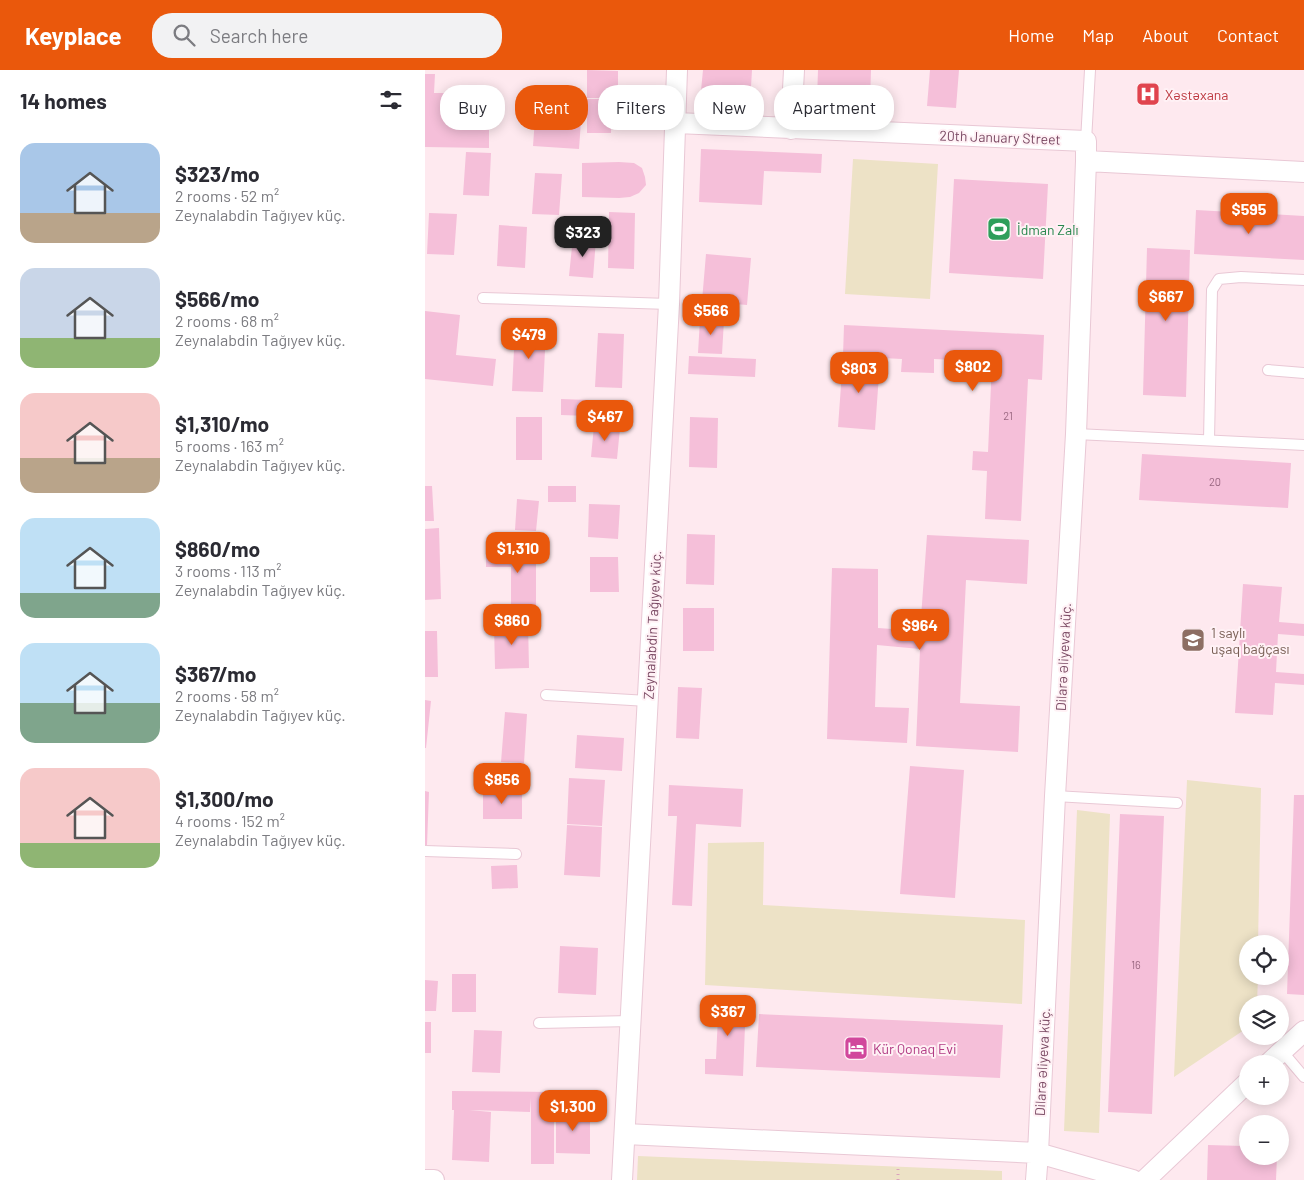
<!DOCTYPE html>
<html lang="en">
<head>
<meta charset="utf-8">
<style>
	:root { --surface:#fff; --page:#f2f2f3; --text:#2b2b33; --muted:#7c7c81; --accent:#ea580c }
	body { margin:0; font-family:Barlow,sans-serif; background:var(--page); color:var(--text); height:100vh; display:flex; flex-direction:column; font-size:19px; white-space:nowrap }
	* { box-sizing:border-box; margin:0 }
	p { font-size:16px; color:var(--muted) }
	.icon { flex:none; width:28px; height:28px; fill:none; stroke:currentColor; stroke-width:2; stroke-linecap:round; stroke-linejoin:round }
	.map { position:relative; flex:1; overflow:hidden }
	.drawer { display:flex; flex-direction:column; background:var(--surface); width:425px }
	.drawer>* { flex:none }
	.top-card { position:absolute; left:15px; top:15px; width:475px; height:45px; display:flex; gap:10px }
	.controls { position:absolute; left:814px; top:865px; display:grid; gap:10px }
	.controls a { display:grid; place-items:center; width:50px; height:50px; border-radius:50%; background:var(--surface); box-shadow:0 2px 12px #0003; font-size:25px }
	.price { position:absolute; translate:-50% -42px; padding:0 11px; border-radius:10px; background:var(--accent); color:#fff; font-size:16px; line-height:32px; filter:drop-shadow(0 1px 2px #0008) }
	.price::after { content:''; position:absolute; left:50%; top:30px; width:15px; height:11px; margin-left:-8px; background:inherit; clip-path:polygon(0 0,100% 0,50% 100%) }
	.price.selected { background:#222; color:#fff }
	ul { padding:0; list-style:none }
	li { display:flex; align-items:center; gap:15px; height:125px; padding:0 20px }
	li span { display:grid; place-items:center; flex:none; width:140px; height:100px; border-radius:15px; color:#555 }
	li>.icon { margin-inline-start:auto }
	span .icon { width:60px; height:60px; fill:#fffc; stroke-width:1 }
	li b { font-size:21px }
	h2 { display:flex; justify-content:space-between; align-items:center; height:60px; padding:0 20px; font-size:21px }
	.pill { padding:0 18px; border-radius:20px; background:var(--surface); box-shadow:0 2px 12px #0003; font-size:18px; line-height:45px }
	.pill.selected { background:var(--accent); color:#fff }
	header { display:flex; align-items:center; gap:30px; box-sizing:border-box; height:70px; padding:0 25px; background:var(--accent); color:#fff }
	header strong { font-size:24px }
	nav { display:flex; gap:28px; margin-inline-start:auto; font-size:18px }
	.search { width:350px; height:45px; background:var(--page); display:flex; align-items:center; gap:12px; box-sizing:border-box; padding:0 18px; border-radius:20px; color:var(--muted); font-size:19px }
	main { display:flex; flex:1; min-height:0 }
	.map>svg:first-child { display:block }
	.green { fill:#ede2c6 }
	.building { fill:#f5bfd9 }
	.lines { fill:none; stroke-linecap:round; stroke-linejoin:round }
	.service-casing { stroke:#e9c8d5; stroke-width:12 }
	.minor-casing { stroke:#e9c8d5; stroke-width:22 }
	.path { stroke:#dba1bd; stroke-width:3; stroke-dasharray:1 4; stroke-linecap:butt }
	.service { stroke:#fff; stroke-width:10 }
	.minor { stroke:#fff; stroke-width:20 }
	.labels { text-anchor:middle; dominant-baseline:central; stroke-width:4; stroke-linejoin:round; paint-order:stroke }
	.number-label { font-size:11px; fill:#9a6781 }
	.health-label { font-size:14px; fill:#be3a42; stroke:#fff1f5; text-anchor:start }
	.street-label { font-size:14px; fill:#7b4a64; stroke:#fff1f5 }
	.leisure-label { font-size:14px; fill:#27864d; stroke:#fff1f5; text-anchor:start }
	.education-label { font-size:14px; fill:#785e54; stroke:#fff1f5; text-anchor:start }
	.hotel-label { font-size:14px; fill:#b23c85; stroke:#fff1f5; text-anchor:start }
</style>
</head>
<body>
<header>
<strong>Keyplace</strong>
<div class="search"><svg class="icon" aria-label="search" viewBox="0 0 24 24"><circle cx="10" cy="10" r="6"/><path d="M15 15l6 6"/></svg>Search here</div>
<nav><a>Home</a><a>Map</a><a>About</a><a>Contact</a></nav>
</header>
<main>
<section class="drawer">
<h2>14 homes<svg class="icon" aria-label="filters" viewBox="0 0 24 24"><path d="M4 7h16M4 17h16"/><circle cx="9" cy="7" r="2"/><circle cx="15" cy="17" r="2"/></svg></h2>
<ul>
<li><span style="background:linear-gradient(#a9c7e8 70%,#b9a48a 0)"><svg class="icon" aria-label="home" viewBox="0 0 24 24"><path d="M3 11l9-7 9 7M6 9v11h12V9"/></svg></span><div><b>$323/mo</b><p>2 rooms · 52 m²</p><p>Zeynalabdin Tağıyev küç.</p></div></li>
<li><span style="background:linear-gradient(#c9d6e8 70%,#8fb573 0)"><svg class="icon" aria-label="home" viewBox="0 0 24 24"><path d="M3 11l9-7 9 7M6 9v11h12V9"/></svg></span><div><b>$566/mo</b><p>2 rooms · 68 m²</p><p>Zeynalabdin Tağıyev küç.</p></div></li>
<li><span style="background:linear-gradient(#f6c9c9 65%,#b9a48a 0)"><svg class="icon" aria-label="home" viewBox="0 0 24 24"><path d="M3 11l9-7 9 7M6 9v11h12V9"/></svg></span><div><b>$1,310/mo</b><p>5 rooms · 163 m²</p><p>Zeynalabdin Tağıyev küç.</p></div></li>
<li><span style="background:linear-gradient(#bfe0f5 75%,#7fa58c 0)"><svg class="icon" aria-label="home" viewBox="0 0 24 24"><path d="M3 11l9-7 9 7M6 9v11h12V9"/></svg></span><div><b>$860/mo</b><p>3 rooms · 113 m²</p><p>Zeynalabdin Tağıyev küç.</p></div></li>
<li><span style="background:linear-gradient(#bfe0f5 60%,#7fa58c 0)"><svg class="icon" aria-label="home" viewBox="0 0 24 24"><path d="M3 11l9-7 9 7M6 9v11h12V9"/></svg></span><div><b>$367/mo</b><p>2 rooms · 58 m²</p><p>Zeynalabdin Tağıyev küç.</p></div></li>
<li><span style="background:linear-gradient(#f6c9c9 75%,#8fb573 0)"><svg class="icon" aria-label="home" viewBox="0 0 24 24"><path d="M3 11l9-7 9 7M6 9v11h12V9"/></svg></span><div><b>$1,300/mo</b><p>4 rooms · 152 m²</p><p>Zeynalabdin Tağıyev küç.</p></div></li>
</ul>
</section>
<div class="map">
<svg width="879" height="1110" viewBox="0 0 879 1110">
	<rect width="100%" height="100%" fill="#fee9ef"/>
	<path class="green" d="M428,89L513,94L505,229L420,224Z
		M762,710L836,718L833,874H822V906H833L832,934H822V958L749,1007Z
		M652,740L685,744L674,1063L639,1061Z
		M339,772L338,835L600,850L597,934L280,915L283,773Z
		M213,1086L577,1101V1110H212Z"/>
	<path class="building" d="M162,0L193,1V28H162Z
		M278,0H327L325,34L275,31Z
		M393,0H446L445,32L392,30Z
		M505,0H534L531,38L502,36Z
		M0,4H10L9,23H31L30,55L64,56V78L0,77Z
		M162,29H187L186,63H162Z
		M110,48L156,51L154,79L108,76Z
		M276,79L397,84L396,103L339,101L337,135L274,132Z
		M41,82L66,83L64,126L38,125Z
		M194,92L209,93L217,98L220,107L221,115L214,123L205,127L194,128L157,127V93Z
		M110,103L137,104L134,145L107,144Z
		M529,109L623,114L618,209L524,203Z
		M771,140L879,146V190L769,184Z
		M184,142L210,143L209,199L183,198Z
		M4,143L32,144L29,185L2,184Z
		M74,155L102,157L100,198L72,196Z
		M148,167L171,169L168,208L144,206Z
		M722,178L765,180L761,327L718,325Z
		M281,184L326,188L322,235L277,231Z
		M0,241L35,245L31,285L71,289L68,316L0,309Z
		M275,249L299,250L297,284L273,283Z
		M419,255L619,265L617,310L603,309L596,451L560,449L562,401L547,400L548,381L563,382L567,292L509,289V303L476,302L477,289L418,286Z
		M90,258L121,259L118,322L87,321Z
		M173,263L199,264L197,318L170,317Z
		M264,286L331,289L330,307L263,304Z
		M418,288L455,291L450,360L413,357Z
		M136,329L164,330V346L136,345Z
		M91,347H117V390H91Z
		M265,347L293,348L292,398L264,397Z
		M169,356L195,358L192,389L166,387Z
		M717,384L866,393L863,438L714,430Z
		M0,416H7L9,451H0Z
		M123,416H151V432H123Z
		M92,429L114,431L111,461L90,460Z
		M164,434L195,435L193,469L163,467Z
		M14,458L16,529L0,530V459Z
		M262,464L290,465L289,515L261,514Z
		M502,465L604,470L602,514L541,510L535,633L595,636L593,682L491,676L495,579L452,575L450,637L484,638L482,673L402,669L407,498L453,499V558L495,561Z
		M61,476H111V543H86V497H61Z
		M165,487H193L194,522H165Z
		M818,514L857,517L854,552L879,554V566L853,564L851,602L879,604V615L850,613L848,645L810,643Z
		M258,538H289V581H258Z
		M103,552L104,598L70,599L69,554Z
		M0,561H12L13,607H0Z
		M253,617L277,618L274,669L251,668Z
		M0,630L6,631L1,678H0Z
		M80,642L102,644L99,693L76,692Z
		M152,665L199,668L197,701L150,698Z
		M485,696L539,700L530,828L475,824Z
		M144,708L180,710L177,756L142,754Z
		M244,715L318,719L316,757L271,754L267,836L247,835L252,746H243Z
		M0,721L4,722L2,775H0Z
		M58,721L97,722V749H58Z
		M869,725H879V925L862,924Z
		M695,744L739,746L727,1044L683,1042Z
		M142,755L177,757L175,807L139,805Z
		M92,795L93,818L67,819L66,796Z
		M135,876L173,878L171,925L133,923Z
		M27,904H51V942H27Z
		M0,910L13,911L11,941H0Z
		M282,929L321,931L318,1006L280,1004V989H291L293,946H281Z
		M334,944L578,955L575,1008L331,997Z
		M0,952H6V983H0Z
		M49,960L77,961L75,1003L47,1002Z
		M27,1021L129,1022V1094H106V1028L105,1042L44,1040L66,1042L64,1092L27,1090L29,1040H27Z
		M131,1041L165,1042V1084L131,1083Z
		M819,1068H822V1086H852L851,1110H782L783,1075L819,1076Z"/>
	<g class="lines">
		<g class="service-casing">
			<path id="service" d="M661,71L665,0
				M58,228L244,234
				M843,300L879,303
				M651,364L879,375
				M784,370L787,220L794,209L816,207L879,210
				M121,625L223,631
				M630,726L752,733
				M0,781L91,784
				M114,953L206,951
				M857,981L879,1007"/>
		</g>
		<g class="minor-casing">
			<path id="minor" d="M251,53L661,71V91L879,102
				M366,59L369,0
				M843,994L879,961
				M200,1064L613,1083L630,726L651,364L661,91
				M0,1110H9
				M197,1110L244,234L252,0
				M611,1110L613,1083L708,1110
				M720,1110L822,1013"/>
		</g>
		<path class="path" d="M473,1110V1097"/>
		<use href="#service" class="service"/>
		<use href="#minor" class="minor"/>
	</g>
	<defs>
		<g id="hospital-square" transform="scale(1.25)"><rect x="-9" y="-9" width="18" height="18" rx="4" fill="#e0444e" stroke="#fff1f5"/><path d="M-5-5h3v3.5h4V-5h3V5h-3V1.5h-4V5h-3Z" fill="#fff"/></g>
		<g id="stadium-square" transform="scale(1.25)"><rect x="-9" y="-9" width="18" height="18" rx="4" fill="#2e9e5b" stroke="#fff1f5"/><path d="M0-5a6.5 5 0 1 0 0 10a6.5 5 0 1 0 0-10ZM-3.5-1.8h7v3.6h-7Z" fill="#fff"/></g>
		<g id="school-square" transform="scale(1.25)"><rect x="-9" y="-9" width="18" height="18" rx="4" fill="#8d6e63" stroke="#fff1f5"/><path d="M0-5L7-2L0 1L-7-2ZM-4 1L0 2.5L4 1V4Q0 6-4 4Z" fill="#fff"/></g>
		<g id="hotel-square" transform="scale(1.25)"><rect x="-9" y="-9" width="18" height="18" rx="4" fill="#d1479c" stroke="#fff1f5"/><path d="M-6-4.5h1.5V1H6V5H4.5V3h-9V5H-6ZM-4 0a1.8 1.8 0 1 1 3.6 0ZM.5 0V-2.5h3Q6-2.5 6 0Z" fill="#fff"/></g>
	</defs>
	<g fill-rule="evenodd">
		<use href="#hospital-square" x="723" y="24"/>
		<use href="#stadium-square" x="574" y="159"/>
		<use href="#school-square" x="768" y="570"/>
		<use href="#hotel-square" x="431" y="978"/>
	</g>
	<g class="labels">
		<g class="number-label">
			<text x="583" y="345">21</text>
			<text x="790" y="411">20</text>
			<text x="711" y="894">16</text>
		</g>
		<g class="health-label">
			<text x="740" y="24">Xəstəxana</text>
		</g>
		<g class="street-label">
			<text transform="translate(575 67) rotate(2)">20th January Street</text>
			<text transform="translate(227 555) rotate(-87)">Zeynalabdin Tağıyev küç.</text>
			<text transform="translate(638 587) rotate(-87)">Dilarə Əliyeva küç.</text>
			<text transform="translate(617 992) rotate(-87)">Dilarə Əliyeva küç.</text>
		</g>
		<g class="leisure-label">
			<text x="592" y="159">İdman Zalı</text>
		</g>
		<g class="education-label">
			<text x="786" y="562">1 saylı<tspan x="786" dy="16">uşaq bağçası</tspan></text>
		</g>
		<g class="hotel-label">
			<text x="448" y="978">Kür Qonaq Evi</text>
		</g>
	</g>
</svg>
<div class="controls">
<a><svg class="icon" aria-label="locate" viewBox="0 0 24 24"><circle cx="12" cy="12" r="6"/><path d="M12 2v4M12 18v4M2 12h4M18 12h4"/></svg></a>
<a><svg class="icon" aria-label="layers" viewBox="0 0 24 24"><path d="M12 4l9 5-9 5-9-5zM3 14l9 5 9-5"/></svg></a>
<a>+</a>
<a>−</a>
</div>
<b class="price" style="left:824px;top:165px">$595</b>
<b class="price selected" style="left:158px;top:188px">$323</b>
<b class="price" style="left:741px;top:252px">$667</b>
<b class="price" style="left:286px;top:266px">$566</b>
<b class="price" style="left:104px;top:290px">$479</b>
<b class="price" style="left:548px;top:322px">$802</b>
<b class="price" style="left:434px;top:324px">$803</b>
<b class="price" style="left:180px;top:372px">$467</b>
<b class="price" style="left:93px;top:504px">$1,310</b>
<b class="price" style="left:87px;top:576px">$860</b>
<b class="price" style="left:495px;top:581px">$964</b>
<b class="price" style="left:77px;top:735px">$856</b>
<b class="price" style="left:303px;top:967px">$367</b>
<b class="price" style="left:148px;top:1062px">$1,300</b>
<div class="top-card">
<a class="pill">Buy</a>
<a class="pill selected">Rent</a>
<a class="pill">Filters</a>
<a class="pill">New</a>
<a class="pill">Apartment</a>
</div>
</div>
</main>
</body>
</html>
